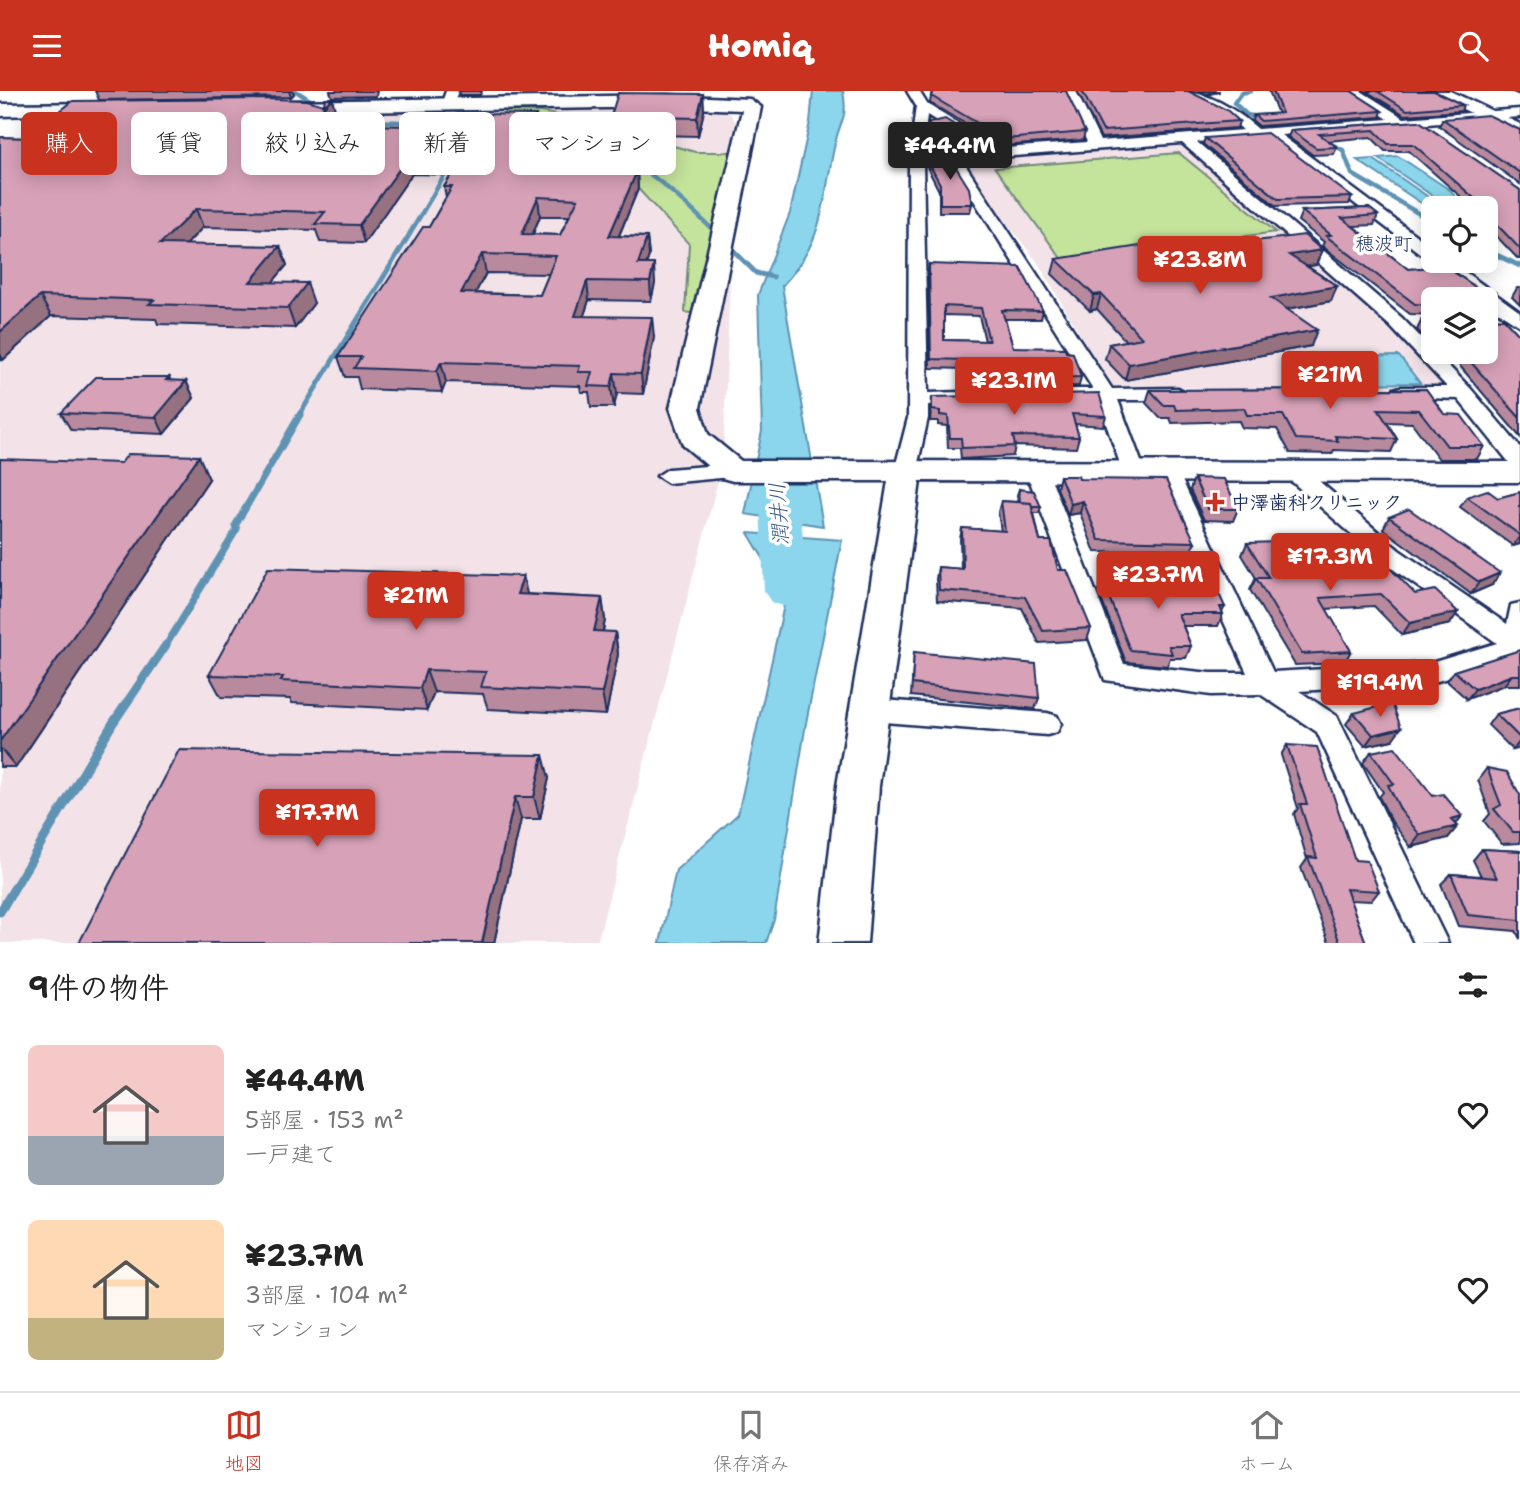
<!DOCTYPE html>
<html lang="ja">
<head>
<meta charset="utf-8">
<style>
	:root { --surface:#fff; --page:#f2f2f2; --text:#222; --muted:#767676; --line:#e0e0e0; --accent:#c8321e }
	body { margin:0; font-family:"Shantell Sans","Klee One",sans-serif; background:var(--page); color:var(--text); height:100vh; display:flex; flex-direction:column; font-size:26px; white-space:nowrap }
	* { box-sizing:border-box; margin:0 }
	p { font-size:23px; color:var(--muted) }
	.icon { flex:none; width:38px; height:38px; fill:none; stroke:currentColor; stroke-width:2; stroke-linecap:round; stroke-linejoin:round }
	.map { position:relative; height:852px; overflow:hidden }
	.drawer { display:flex; flex-direction:column; background:var(--surface); flex:1 }
	.drawer>* { flex:none }
	.top-card { position:absolute; left:21px; top:21px; width:700px; height:63px; display:flex; gap:14px }
	.fabs { position:absolute; left:1421px; top:105px; display:grid; gap:14px }
	.fabs a { display:grid; place-items:center; width:77px; height:77px; border-radius:10px; background:var(--surface); box-shadow:0 4px 18px #0003; font-size:35px }
	.price { position:absolute; translate:-50% -60px; padding:0 16px; border-radius:7px; background:var(--accent); color:#fff; font-size:23px; line-height:46px; filter:drop-shadow(0 2px 4px #0008) }
	.price::after { content:''; position:absolute; left:50%; top:42px; width:21px; height:16px; margin-left:-10px; background:inherit; clip-path:polygon(0 0,100% 0,50% 100%) }
	.price.active { background:#222; color:#fff }
	ul { padding:0; list-style:none }
	li { display:flex; align-items:center; gap:21px; height:175px; padding:0 28px }
	li span { display:grid; place-items:center; flex:none; width:196px; height:140px; border-radius:10px; color:#555 }
	li>.icon { margin-inline-start:auto }
	span .icon { width:84px; height:84px; fill:#fffc; stroke-width:1 }
	li b { font-size:30px }
	h2 { display:flex; justify-content:space-between; align-items:center; height:84px; padding:0 28px; font-size:30px }
	.tag { padding:0 24px; border-radius:10px; background:var(--surface); box-shadow:0 4px 18px #0003; font-size:24px; line-height:63px }
	.tag.active { background:var(--accent); color:#fff }
	header { display:flex; justify-content:space-between; align-items:center; height:91px; padding:0 28px; background:var(--accent); color:#fff; font-size:32px; font-weight:800 }
	.menu { display:flex; justify-content:space-around; align-items:center; height:98px; border-top:2px solid var(--line); background:var(--surface); font-size:19px; color:var(--muted) }
	.menu a { display:grid; justify-items:center; gap:4px }
	.menu .active { color:var(--accent) }
	.map>svg:first-child { display:block }
	.built { fill:#f3e3e9 }
	.green { fill:#c4e39b; stroke:#70897c; stroke-width:2 }
	.water { fill:#8bd6ec; stroke:#5e93b3; stroke-width:2 }
	.lines { fill:none; stroke-linecap:round; stroke-linejoin:round }
	.stream-far3 { stroke:#5e93b3; stroke-width:4.5 }
	.stream-far2 { stroke:#5e93b3; stroke-width:5 }
	.stream-far1 { stroke:#5e93b3; stroke-width:7 }
	.stream { stroke:#5e93b3; stroke-width:9 }
	.river { fill:#8bd6ec; fill-rule:evenodd }
	.street-casing { stroke:#1b2f5e; stroke-width:5 }
	.secondary-casing { stroke:#1b2f5e; stroke-width:5 }
	.street { fill:#fff; fill-rule:evenodd }
	.secondary { fill:#fff; fill-rule:evenodd }
	.wall { fill:#b98a9d; stroke:#1b2f5e; stroke-width:2; fill-rule:evenodd }
	.shaded-wall { fill:#967180; stroke:#1b2f5e; stroke-width:2 }
	.building { fill:#d7a1b7; stroke:#1b2f5e; stroke-width:2; fill-rule:evenodd }
	.poi-dot { fill:#c8321e; stroke:#fff; stroke-width:2.5 }
	.labels { text-anchor:middle; dominant-baseline:central; stroke-width:7; stroke-linejoin:round; paint-order:stroke }
	.far-quarter-label { font-size:19px; fill:#1b2f5e; stroke:#fff }
	.poi-label { font-size:19px; font-weight:bold; fill:#1b2f5e; stroke:#fff; text-anchor:start }
	.water-label { font-size:21px; font-style:italic; fill:#375982; stroke:#fff }
</style>
</head>
<body>
<header><svg class="icon" aria-label="menu" viewBox="0 0 24 24"><path d="M4 6h16M4 12h16M4 18h16"/></svg>Homiq<svg class="icon" aria-label="search" viewBox="0 0 24 24"><circle cx="10" cy="10" r="6"/><path d="M15 15l6 6"/></svg></header>
<div class="map">
<svg width="1520" height="852" viewBox="0 0 1520 852">
	<rect width="100%" height="100%" fill="#fff"/>
	<filter id="ink" filterUnits="userSpaceOnUse"><feTurbulence type="fractalNoise" baseFrequency=".0143" numOctaves="2"/><feDisplacementMap in="SourceGraphic" scale="14" xChannelSelector="R" yChannelSelector="G"/><feConvolveMatrix kernelMatrix="1 2 1 2 8 2 1 2 1" color-interpolation-filters="sRGB"/></filter>
	<g filter="url(#ink)">
		<path class="built" d="M724,13L736,31L723,371L597,852H0V57L51,23Z
			M1182,53L1392,236L1464,302L1111,295L1036,169L959,72Z"/>
		<path class="green" d="M506,20L540,21L581,28L599,34L611,44L649,48L695,61H735L700,224L685,221L689,153L632,91H603L612,74C581,40 537,41 493,35Z
			M1179,62L1276,141L1063,170L995,77Z"/>
		<path class="water" d="M813,0H843C848,29 841,26 835,52C822,111 826,148 782,195L823,435L745,423L762,340L758,204L790,122L810,31Z
			M1398,65L1450,99L1464,117L1433,120L1357,69L1373,68L1443,116L1447,115L1378,67Z
			M1399,265L1420,292L1349,293L1328,266Z
			M748,442L842,449L806,632L774,829L766,852H660L676,779L738,723L786,505Z"/>
		<g class="lines">
			<path class="stream-far3" d="M296,0L319,15
				M1251,0L1241,2L1234,12L1247,24L1263,27
				M329,21L341,29L483,34
				M453,32L463,35L468,42
				M571,45C632,60 672,99 716,142
				M1329,52L1343,59L1352,83L1433,131
				M410,142L449,77"/>
			<path class="stream-far2" d="M714,141L719,145
				M727,153L756,182L773,186
				M1486,159L1520,175
				M300,323L411,141"/>
			<path class="stream-far1" d="M165,556L237,438L235,435L301,322"/>
			<path class="stream" d="M0,821L113,632L166,554"/>
			<path class="river" d="M777,362L790,366L796,374L808,500L801,511L786,516L771,511L764,500L758,374L764,366Z"/>
			<g class="street-casing">
				<path id="street" d="M446,0H458L453,14L447,18L441,14Z
					M907,0H919L927,13L977,45L965,48L927,24L923,63L1087,51L1064,0H1076L1100,50L1243,39L1226,24L1177,0C1208,0 1235,18 1258,38L1388,28L1346,0H1361L1404,27L1520,18V26L1281,44L1433,157V170H1450L1520,221V235L1486,213V208H1480L1266,45L1197,51L1402,227L1471,298L1520,356V377L1512,375L1458,308L1394,306L1391,302L1394,298L1401,296H1447L1390,235L1182,52L962,69L1112,298L1178,297L1188,303L1178,309H1118L1145,381L1142,386L1134,388L1123,381L1098,310H1068L1058,304L1068,298H1093L949,70L923,72L928,302L961,301L971,307L961,313L928,314V327L916,381L905,388L897,386L894,381L908,327L909,68L916,15Z
					M733,373L741,375L744,380L741,385L668,392L657,385L668,378Z
					M1037,373L1048,380L1124,573L1211,582H1247L1157,383L1168,376L1179,383L1273,581L1431,572L1497,552L1383,471L1289,388L1286,383L1289,378H1305L1399,459L1507,533L1511,514L1520,512V565L1431,592L1299,600L1337,625L1448,852H1414L1317,641L1260,603L1211,604L1105,589L1026,380Z
					M871,608L1047,622L1057,625L1061,633L1057,641L1047,644L871,630L861,627L857,619L861,611Z"/>
			</g>
			<g class="secondary-casing">
				<path id="secondary" d="M1426,0H1450L1520,33V46Z
					M667,4L750,8L761,16L700,317L708,343L741,370L1520,371V391L920,390L879,695L867,852H819L837,695L888,390H733L722,387L683,354L670,317L742,19L667,16L289,22L280,16L289,10Z
					M106,12L113,14L115,18L113,22L0,25V13Z"/>
			</g>
			<use href="#street" class="street"/>
			<use href="#secondary" class="secondary"/>
		</g>
		<path class="wall" d="M95,0H293L294,3L291,6L99,9Z
			M330,0H377L376,5L332,6Z
			M459,0H482L480,4H460Z
			M1077,0H1188L1239,30L1237,37L1101,47Z
			M1191,0H1219V1L1209,3Z
			M1269,0H1351L1382,20L1380,26L1259,35L1252,29L1254,24L1278,23Z
			M1366,0H1434L1463,14L1461,20L1405,24Z
			M1510,0H1520V4Z
			M703,3L704,20L698,45L613,43L611,25Z
			M931,5L1085,41L1083,49L1003,55L930,12Z
			M336,23L326,34L467,36L536,24L537,31L580,48L566,78L637,80L638,98L619,145L647,146L649,165L646,173L655,192L651,210L589,209L584,225L654,246L643,303L617,302L614,316H591L589,301H581L580,295L446,291L442,301L360,298L357,286H345L338,266L429,136L446,106L444,96L451,84L412,83L364,152L320,151L316,139L203,136L186,154L280,155L287,174L272,191L314,212L295,237L158,233L156,228L51,225L3,269H0V46L25,47ZM540,125H569L560,144L533,143ZM486,182L549,183L540,204L475,202Z
			M1443,28L1520,39V93L1439,35Z
			M1419,30L1520,99V168H1518L1486,134V117H1470L1468,115L1469,113L1409,60H1385L1371,46L1328,50L1337,56L1334,63L1313,64L1288,46L1291,39Z
			M929,32L975,47L973,57L947,59L927,46Z
			M1205,47L1352,106L1349,113L1276,115L1203,53Z
			M926,67L972,113L970,121H939V100L926,74Z
			M1369,117L1378,124L1374,134L1353,135L1408,178L1445,175L1474,195L1491,213L1490,227L1504,228L1520,245V346L1454,268H1446L1439,261H1486V208H1433V224L1410,223L1322,155L1324,151L1298,130L1302,120Z
			M1231,153L1316,174L1307,175L1337,195L1331,210L1287,218L1311,255L1125,289L1105,268L1109,253L1126,250L1097,218L1090,220L1052,183L1056,168H1164L1205,177L1230,170L1226,168Z
			M929,173L1043,220L1041,228H1005L1013,256L1066,261L1081,286L1079,295L967,298L964,278L930,277L928,182ZM944,224L979,225L985,250L944,249Z
			M1517,197H1520V214L1512,206Z
			M1422,228H1433V255L1417,239Z
			M171,290H186L194,307L164,343L71,339L61,322Z
			M1426,298L1444,323L1484,355L1477,368H1439L1412,332L1387,331L1397,348L1391,361L1334,359L1332,363L1290,362L1277,338L1242,337L1239,330L1172,332L1170,327H1160L1146,312L1150,299Z
			M932,306L1106,325L1103,335L1075,333L1079,346L1076,357L1015,355L1013,365L961,368L960,357H948L947,335L938,334V330H930Z
			M0,368L209,388L16,676H0Z
			M1060,385L1079,388L1195,451L1190,463L1095,461L1080,422L1068,424L1057,397Z
			M1194,387L1238,418L1233,430L1204,429L1190,399Z
			M1019,398L1041,416L1039,422H1034L1040,450L1058,479L1091,537L1087,549L1039,552L1022,517L937,510L936,488L938,476L961,478L960,448L962,437L1001,440L998,421L1001,410L1018,411L1017,404Z
			M1520,401V453L1513,455L1460,416L1467,406L1498,407Z
			M1389,426L1492,494L1471,503L1383,438Z
			M1247,452L1315,458L1339,483L1415,503L1450,533L1402,544L1374,515L1326,518L1351,560L1344,572L1295,574L1250,499L1256,487L1242,464Z
			M1102,489L1158,495L1225,516L1222,521L1223,523L1218,535H1183L1191,555L1186,567H1170L1167,575L1126,571L1098,500Z
			M527,503L602,507L605,529L603,541H615L618,563L606,624L488,618L483,603L434,601L427,619L292,612L290,608L221,606L209,584Z
			M1520,559V594H1504L1467,608L1447,590L1454,580Z
			M914,561L1039,607L1035,618L911,605Z
			M1520,617V657L1513,659L1488,634L1496,623Z
			M1354,622L1392,649L1365,655L1346,633Z
			M1287,654L1355,769L1379,800L1371,810L1350,809L1366,852H1329L1301,777L1307,768L1294,723L1298,717L1281,664Z
			M1371,661L1462,725L1456,733L1448,747L1411,756L1392,731L1379,706L1383,701L1363,672Z
			M1487,677L1520,704V752L1502,753L1484,730L1490,723L1478,689Z
			M549,687L540,728H521L494,852H79Z
			M1482,758L1520,760V848L1516,840L1458,835L1441,793L1451,783L1481,785L1473,769Z"/>
		<path class="shaded-wall" d="M289,0H293L294,3L291,6Z
			M1210,0H1219V1L1209,3Z
			M703,3L704,20L698,45L697,27Z
			M332,7L336,23L312,50L307,33Z
			M578,32L580,48L558,95L555,77Z
			M408,66L412,83L364,152L359,134Z
			M637,80L638,98L611,164L609,145Z
			M538,106L540,125L525,162L522,143Z
			M196,118L203,136L168,172L160,153Z
			M647,146L649,165L640,192L638,173Z
			M280,155L287,174L257,210L250,191Z
			M1322,159L1316,174L1284,179L1289,164Z
			M482,163L486,182L465,222L461,202Z
			M654,173L655,192L651,210L650,191Z
			M587,190L589,209L577,245L575,225Z
			M307,192L314,212L295,237L288,217Z
			M1337,195L1331,210L1265,222L1271,207Z
			M1101,203L1097,218L1090,220L1094,204Z
			M40,205L51,225L3,269L0,263V241Z
			M652,226L654,246L643,303L641,283Z
			M1317,239L1311,255L1125,289L1129,273Z
			M441,271L446,291L442,301L437,280Z
			M614,282L617,302L614,316L611,296Z
			M169,286L177,302L186,290L194,307L164,343L156,326L166,289Z
			M199,365L209,388L16,676L0,657V650Z
			M1083,410L1080,422L1068,424L1071,413Z
			M1520,445V453L1513,455Z
			M1500,482L1492,494L1471,503L1479,491Z
			M523,485L528,507L517,503Z
			M602,507L605,529L598,562L594,540Z
			M1458,521L1450,533L1402,544L1410,532Z
			M615,541L618,563L606,624L602,602Z
			M426,579L434,601L427,619L420,597Z
			M1512,584L1504,594L1467,608L1475,598Z
			M1401,637L1392,649L1365,655L1373,644Z
			M1520,650V657L1513,659Z
			M543,664L549,687L540,728L534,706Z
			M515,706L521,728L494,852H482Z
			M1462,725L1453,737L1458,735L1448,747L1411,756L1420,744L1451,728Z"/>
		<path class="building" d="M934,0H1066L1085,41L1005,48L931,5Z
			M1082,0H1188L1227,19L1239,30L1103,40Z
			M1273,0H1351L1382,20L1261,30L1254,24L1282,22Z
			M1377,0H1434L1463,14L1407,19Z
			M618,2L703,3L697,27L611,25Z
			M325,7H332L307,33L467,36L475,33L482,23L536,24L532,31L578,32L555,77L637,80L609,145L647,146L638,173H654L650,191L587,190L575,225L652,226L641,283L614,282L611,296L588,295L592,281H578L580,275L441,271L437,280L354,277L361,266H338L423,136H429L452,96H444L463,67L408,66L359,134L315,133L325,121L196,118L160,153L280,155L250,191L307,192L288,217L149,213L154,209L40,205L0,241V46L25,47L73,10L268,8L306,9L324,14ZM538,106L578,108L560,144L522,143ZM482,163L556,165L540,204L461,202Z
			M1488,24L1520,39V82L1443,28Z
			M945,28L975,47L948,49L928,37L929,32Z
			M1419,30L1520,99V158L1486,122V117H1481L1472,107H1474L1413,53H1388L1374,39L1319,43L1337,56L1316,57L1291,39Z
			M1267,42L1352,106L1278,108L1205,47Z
			M949,65L969,97L972,113H940V93L926,67Z
			M1369,117L1378,124L1342,127L1408,178L1445,175L1474,195L1491,213L1490,227L1504,228L1520,245V327L1462,261H1486V208H1433V214L1415,213L1326,145L1331,144L1302,120Z
			M1304,144L1322,159L1289,164L1337,195L1271,207L1317,239L1129,273L1109,253L1142,247L1101,203L1094,204L1056,168L1146,154L1164,168L1193,165L1205,177L1248,165L1231,153Z
			M929,173L1020,176L1043,220L1002,219L1013,256L1065,257L1066,261L1073,262L1081,286L968,289L965,269L931,268ZM944,215L981,217L989,250L944,249Z
			M1422,228H1433V239Z
			M96,286H169L166,289L186,290L156,326L61,322Z
			M1426,298L1444,323L1461,324L1484,355H1447L1419,319L1378,318L1397,348L1335,345L1338,350L1296,348L1283,324H1247L1244,317L1176,319L1174,314H1164L1150,299Z
			M1099,302L1106,325L1072,323L1079,346L1013,345L1015,355L962,357L961,347H950L948,325L940,324V320L932,319V306Z
			M128,363L199,365L0,650V368L121,372Z
			M1060,385H1078L1079,388L1166,389L1195,451L1099,449L1083,410L1071,413Z
			M1194,387L1224,388L1238,418H1208Z
			M1019,398L1034,400L1041,416H1032L1031,412L1020,411Z
			M1487,399L1498,407L1520,401V444L1467,406Z
			M1001,410L1031,412L1040,450H1051L1058,479H1067L1091,537L1043,540L1025,506L939,499L938,476L963,478L962,437L1005,440Z
			M1409,418L1500,482L1479,491L1389,426Z
			M1310,450L1315,458H1322L1339,483L1390,477L1415,503L1435,499L1458,521L1410,532L1381,503L1320,507L1351,560L1302,563L1256,487H1269L1247,452Z
			M268,477L523,485L517,503L602,507L594,540L615,541L602,602L481,596L486,581L426,579L420,597L281,590L283,586L209,584Z
			M1155,487L1158,495L1215,494L1225,516H1220L1223,523H1178L1191,555H1169L1172,563L1130,559L1102,489Z
			M1520,559V584H1512L1475,598L1454,580Z
			M914,561L1036,573L1039,607L912,593Z
			M1392,612L1401,637L1373,644L1354,622Z
			M1520,617V647L1496,623Z
			M1287,654L1317,656L1355,769L1367,770L1379,800L1346,798L1366,852H1340L1308,766L1317,767L1300,713H1307Z
			M1395,656L1433,705L1443,703L1462,725L1451,728L1458,735L1420,744L1401,720L1388,694L1394,693L1371,661Z
			M179,659L543,664L534,706H515L482,852H79Z
			M1487,677L1507,681L1520,704V741H1513L1494,718L1501,714Z
			M1482,758L1520,760V829L1468,824L1451,783L1497,787Z"/>
	</g>
	<path class="poi-dot" d="M1211.5 400.5h7v7h7v7h-7v7h-7v-7h-7v-7h7z"/>
	<g class="labels">
		<g class="far-quarter-label">
			<text x="1384" y="152">穂波町</text>
		</g>
		<g class="poi-label">
			<text x="1231" y="411">中澤歯科クリニック</text>
		</g>
		<g class="water-label">
			<text transform="translate(779 423) rotate(-94)">潤井川</text>
		</g>
	</g>
</svg>
<div class="fabs">
<a><svg class="icon" aria-label="locate" viewBox="0 0 24 24"><circle cx="12" cy="12" r="6"/><path d="M12 2v4M12 18v4M2 12h4M18 12h4"/></svg></a>
<a><svg class="icon" aria-label="layers" viewBox="0 0 24 24"><path d="M12 4l9 5-9 5-9-5zM3 14l9 5 9-5"/></svg></a>
</div>
<b class="price active" style="left:950px;top:91px">¥44.4M</b>
<b class="price" style="left:1200px;top:205px">¥23.8M</b>
<b class="price" style="left:1330px;top:320px">¥21M</b>
<b class="price" style="left:1014px;top:326px">¥23.1M</b>
<b class="price" style="left:1330px;top:502px">¥17.3M</b>
<b class="price" style="left:1158px;top:520px">¥23.7M</b>
<b class="price" style="left:416px;top:541px">¥21M</b>
<b class="price" style="left:1380px;top:628px">¥19.4M</b>
<b class="price" style="left:317px;top:758px">¥17.7M</b>
<div class="top-card">
<a class="tag active">購入</a>
<a class="tag">賃貸</a>
<a class="tag">絞り込み</a>
<a class="tag">新着</a>
<a class="tag">マンション</a>
</div>
</div>
<section class="drawer">
<h2>9件の物件<svg class="icon" aria-label="filters" viewBox="0 0 24 24"><path d="M4 7h16M4 17h16"/><circle cx="9" cy="7" r="2"/><circle cx="15" cy="17" r="2"/></svg></h2>
<ul>
<li><span style="background:linear-gradient(#f6c9c9 65%,#9aa5b1 0)"><svg class="icon" aria-label="home" viewBox="0 0 24 24"><path d="M3 11l9-7 9 7M6 9v11h12V9"/></svg></span><div><b>¥44.4M</b><p>5部屋 · 153 m²</p><p>一戸建て</p></div><svg class="icon" aria-label="heart" viewBox="0 0 24 24"><path d="M12 20l-8-8c-3-5 5-10 8-4 3-6 11-1 8 4z"/></svg></li>
<li><span style="background:linear-gradient(#ffd9b3 70%,#c2b280 0)"><svg class="icon" aria-label="home" viewBox="0 0 24 24"><path d="M3 11l9-7 9 7M6 9v11h12V9"/></svg></span><div><b>¥23.7M</b><p>3部屋 · 104 m²</p><p>マンション</p></div><svg class="icon" aria-label="heart" viewBox="0 0 24 24"><path d="M12 20l-8-8c-3-5 5-10 8-4 3-6 11-1 8 4z"/></svg></li>
</ul>
</section>
<nav class="menu">
<a class="active"><svg class="icon" aria-label="map" viewBox="0 0 24 24"><path d="M3 6l6-2 6 2 6-2v14l-6 2-6-2-6 2zM9 4v14M15 6v14"/></svg>地図</a>
<a><svg class="icon" aria-label="saved" viewBox="0 0 24 24"><path d="M7 4h10v16l-5-4-5 4z"/></svg>保存済み</a>
<a><svg class="icon" aria-label="home" viewBox="0 0 24 24"><path d="M3 11l9-7 9 7M6 9v11h12V9"/></svg>ホーム</a>
</nav>
</body>
</html>
